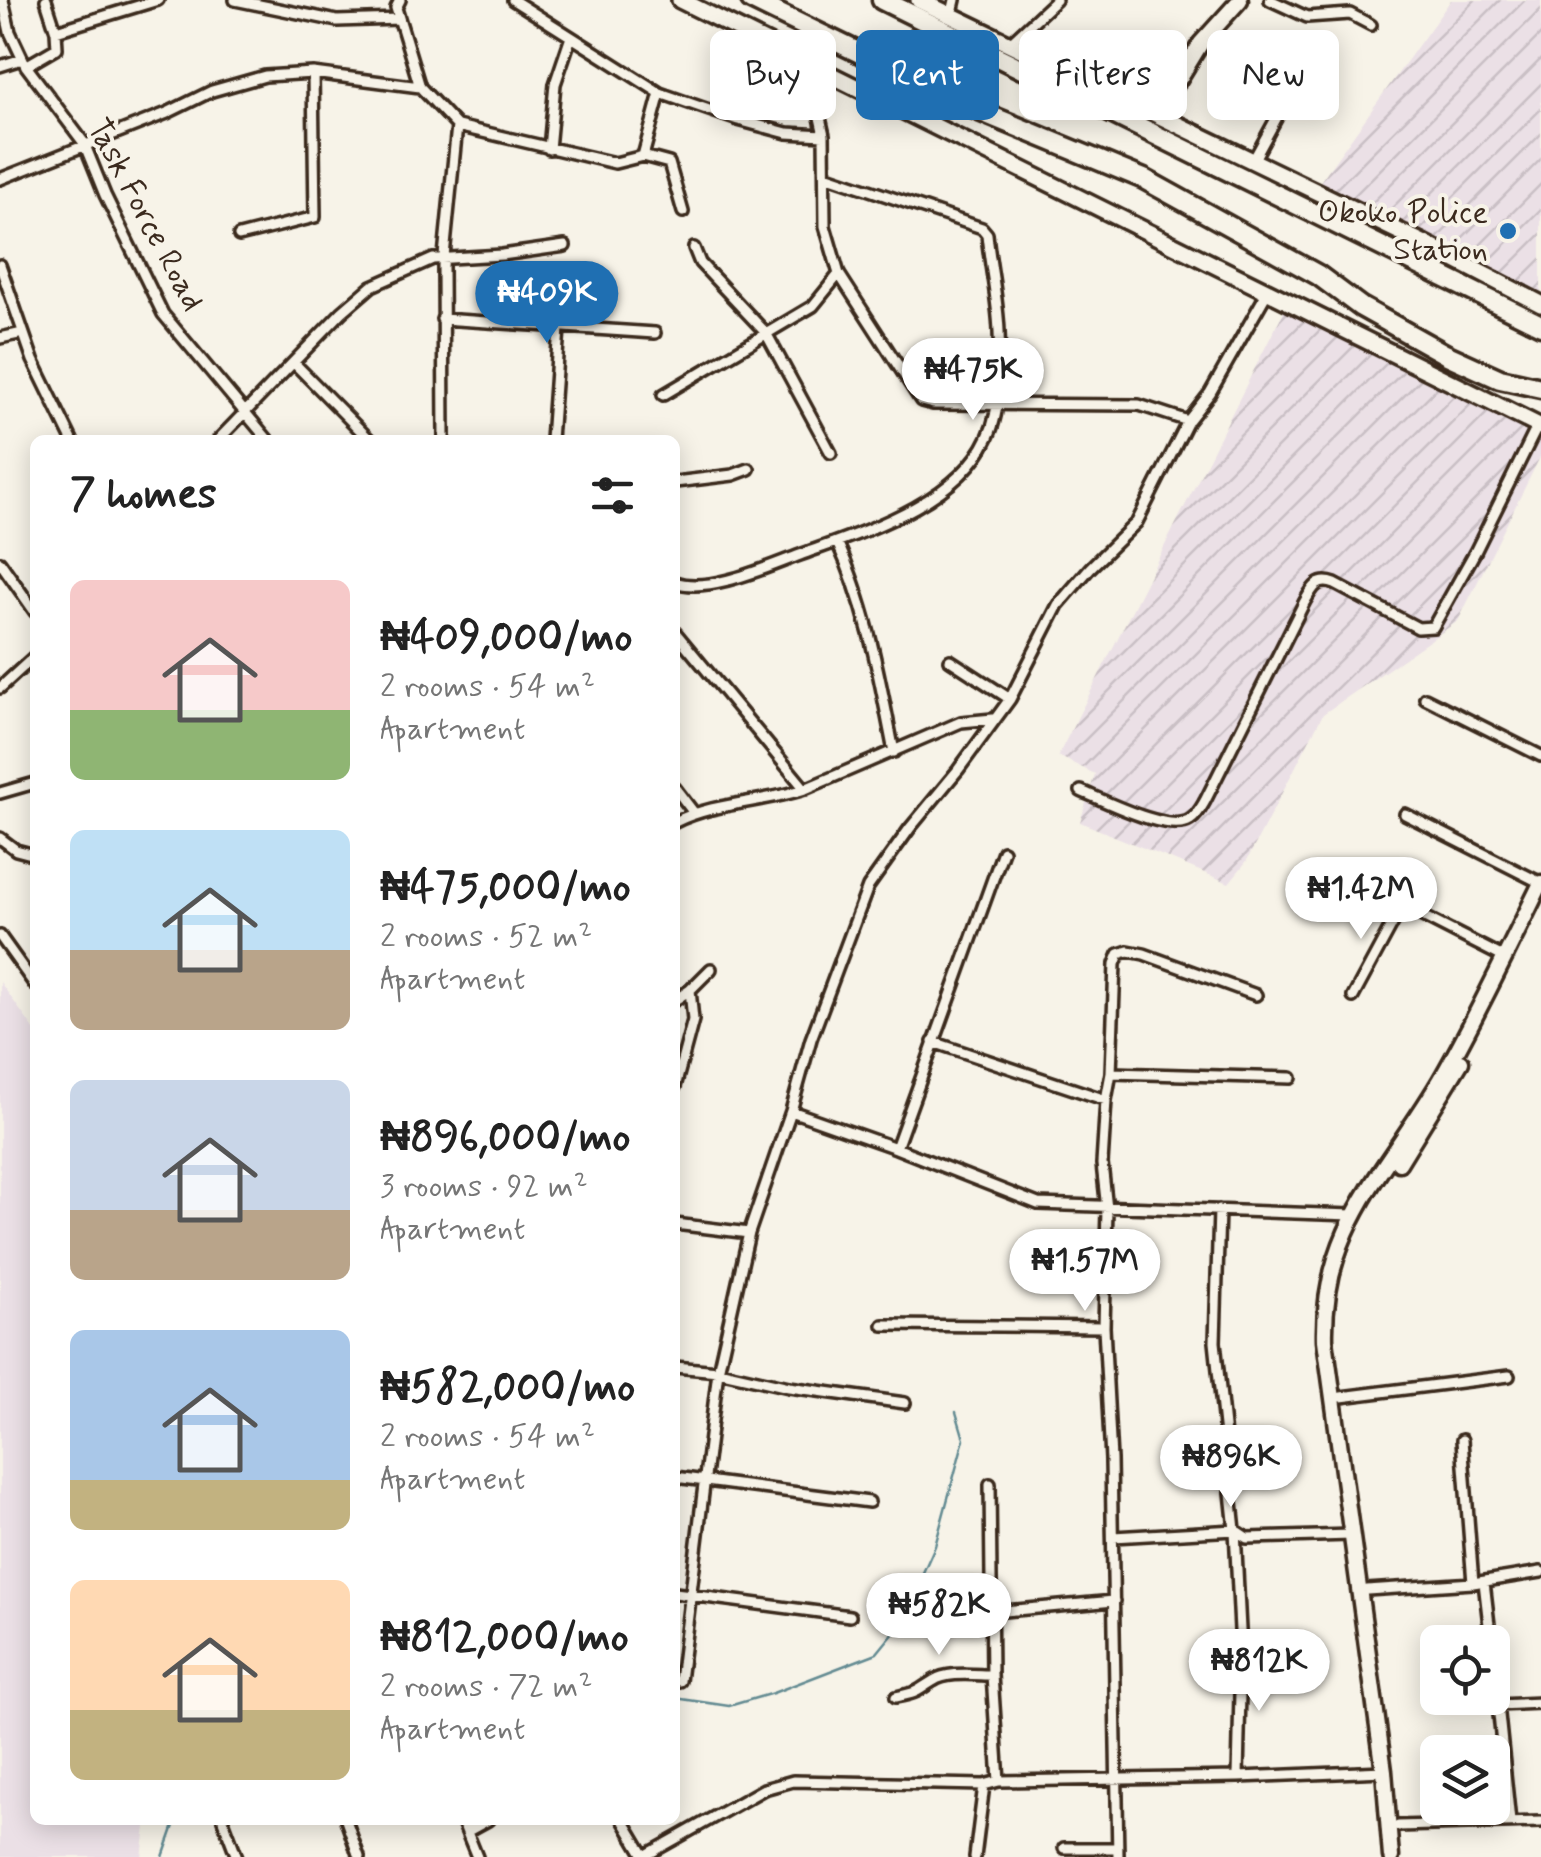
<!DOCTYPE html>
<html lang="en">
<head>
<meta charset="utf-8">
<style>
	:root { --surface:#fff; --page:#f2f2f2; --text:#222; --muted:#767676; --accent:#1f6fb2 }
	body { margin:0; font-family:Mynerve,sans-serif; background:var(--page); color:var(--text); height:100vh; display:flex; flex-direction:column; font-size:38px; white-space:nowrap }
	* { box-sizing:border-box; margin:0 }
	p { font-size:32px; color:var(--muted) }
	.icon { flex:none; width:55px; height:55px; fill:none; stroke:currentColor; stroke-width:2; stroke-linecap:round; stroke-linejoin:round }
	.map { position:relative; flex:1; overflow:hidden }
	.drawer { position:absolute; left:30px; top:435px; width:650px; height:1390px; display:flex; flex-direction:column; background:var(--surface); border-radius:15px; box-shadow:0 5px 25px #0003 }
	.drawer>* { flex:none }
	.top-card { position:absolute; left:710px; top:30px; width:680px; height:90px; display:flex; gap:20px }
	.fabs { position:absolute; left:1420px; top:1625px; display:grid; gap:20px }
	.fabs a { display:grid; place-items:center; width:90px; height:90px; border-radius:15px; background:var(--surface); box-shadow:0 5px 25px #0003; font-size:50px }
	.price { position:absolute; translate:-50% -85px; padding:0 22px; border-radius:35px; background:#fff; color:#222; font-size:32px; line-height:65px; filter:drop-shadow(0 2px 5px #0008) }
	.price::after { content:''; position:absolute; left:50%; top:60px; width:30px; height:22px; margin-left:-15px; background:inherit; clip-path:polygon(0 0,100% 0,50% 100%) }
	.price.on { background:var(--accent); color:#fff }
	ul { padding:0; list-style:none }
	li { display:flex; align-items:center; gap:30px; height:250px; padding:0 40px }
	li span { display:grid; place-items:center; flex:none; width:280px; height:200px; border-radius:15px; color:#555 }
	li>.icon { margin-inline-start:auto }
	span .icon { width:120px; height:120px; fill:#fffc; stroke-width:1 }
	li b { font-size:42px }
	h2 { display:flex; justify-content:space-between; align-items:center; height:120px; padding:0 40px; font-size:42px }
	.tag { padding:0 35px; border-radius:15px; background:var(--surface); box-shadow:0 5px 25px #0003; font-size:35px; line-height:90px }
	.tag.on { background:var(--accent); color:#fff }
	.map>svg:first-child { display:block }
	.built { fill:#ebe0e6 }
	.industrial { fill:url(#industrial-furrows) }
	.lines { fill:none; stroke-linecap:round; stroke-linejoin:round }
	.stream { stroke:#648b92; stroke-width:2.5 }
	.street-casing { stroke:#3b2a1e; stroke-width:16 }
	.secondary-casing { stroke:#3b2a1e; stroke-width:21 }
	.primary-casing { stroke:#3b2a1e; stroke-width:22 }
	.highway-casing { stroke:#3b2a1e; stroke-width:25 }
	.street { stroke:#f7f3e8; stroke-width:9 }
	.secondary { stroke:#f7f3e8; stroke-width:14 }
	.primary { stroke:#f7f3e8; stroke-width:15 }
	.highway { stroke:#f7f3e8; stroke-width:18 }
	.poi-dot { fill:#1f6fb2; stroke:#f7f3e8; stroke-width:4 }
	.labels { text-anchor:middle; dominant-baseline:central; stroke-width:8; stroke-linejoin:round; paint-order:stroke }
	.poi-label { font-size:32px; fill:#3b2a1e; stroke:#f7f3e8; text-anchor:end }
	.street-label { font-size:32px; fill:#3b2a1e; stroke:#f7f3e8 }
</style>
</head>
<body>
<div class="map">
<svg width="1541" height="1857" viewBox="0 0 1541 1857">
	<defs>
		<pattern id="industrial-furrows" width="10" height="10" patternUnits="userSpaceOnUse" patternTransform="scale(2.5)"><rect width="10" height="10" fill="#ebe0e6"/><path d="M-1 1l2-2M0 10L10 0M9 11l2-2" fill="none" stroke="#cac0c5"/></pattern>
	</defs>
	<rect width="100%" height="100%" fill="#f7f3e8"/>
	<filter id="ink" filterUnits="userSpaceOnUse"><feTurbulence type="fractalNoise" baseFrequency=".01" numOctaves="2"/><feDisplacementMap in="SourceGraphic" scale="20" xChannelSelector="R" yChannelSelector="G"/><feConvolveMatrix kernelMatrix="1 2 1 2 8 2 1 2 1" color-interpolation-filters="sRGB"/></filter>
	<g filter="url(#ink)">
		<path class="built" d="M0,982L35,1031V1820H147L142,1857H0Z"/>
		<path class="industrial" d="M1451,0H1541V307L1301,208Z
			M1290,299L1541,433V455L1458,621L1323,714L1246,862L1229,883L1080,822L1095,774L1058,756Z"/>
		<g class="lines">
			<path class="stream" d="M675,1698L729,1706L773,1693L877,1653L899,1626L935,1546L964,1439L956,1412
				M163,1857L176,1820"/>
			<g class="street-casing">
				<path id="street" d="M3,0L10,32L26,66L84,143L105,195L163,314L268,440
					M46,0L56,31L158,0
					M235,0L337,21L399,19
					M400,0L396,8L420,87L457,126L615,163L643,156L660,93
					M513,0L660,93L738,120L787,133L824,135
					M1270,0L1307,17L1350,14L1371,25
					M951,17L955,0
					M1011,42L1056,0
					M808,65L824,135L825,226L839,274L921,401L933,404L1139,405L1188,421
					M0,66L22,59
					M26,66L57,48L56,31
					M549,149L555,84L571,37
					M643,156L669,163L683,212
					M1253,161L1277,117
					M0,179L167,113L212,91L265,76L313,73L420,87
					M239,236L315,217L313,73
					M694,248L700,263L766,333L831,453
					M0,265L33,360L72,440
					M442,319L655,333
					M0,338L23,333
					M294,363L370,440
					M663,395L813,306L839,274
					M218,440L342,312L372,286L433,259L502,255L565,246
					M444,440L443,266L457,126
					M551,440L559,328
					M675,482L733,475L749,469
					M837,542C868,608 880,681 894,752
					M0,562L35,612
					M675,582C708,594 767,567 800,555C863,532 958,503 988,437C1002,408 1000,364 999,332C998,299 990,266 987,234L982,228L825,175
					M675,632L805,789
					M950,660L1010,699
					M0,688L35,656
					M1425,698L1541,756
					M675,788L694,813
					M1081,791C1103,800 1169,834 1190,820C1197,816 1201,808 1205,801L1304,603C1312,589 1317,577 1335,584L1418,628L1433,627L1475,552L1538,425
					M0,793L35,783
					M1405,814L1541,883
					M675,822C715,802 763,803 805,789L961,722L993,719
					M0,838L16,850L35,855
					M1342,875L1505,958
					M0,936L35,985
					M1353,997L1402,906
					M675,1000L690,990
					M933,1042L1106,1100
					M1111,1073L1291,1078
					M675,1087L693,1020L690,990L711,969
					M791,1111L896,1148L1038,1204L1352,1215
					M896,1148L1003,851
					M1219,1210L1215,1342L1235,1530L1241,1650L1238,1777
					M675,1224L749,1233
					M883,1325L1104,1327
					M675,1367L718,1371L789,1387L905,1403
					M1341,1397L1509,1376
					M1462,1440L1473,1583
					M675,1477L869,1502
					M990,1484L992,1675L999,1781
					M1113,1537L1235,1530L1247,1538L1351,1535
					M1484,1582L1491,1642
					M1367,1590L1473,1583L1541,1572
					M675,1593L850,1616
					M993,1612L1114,1601
					M1492,1656L1498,1705L1541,1703
					M680,1681L718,1371L749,1233L791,1111L811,1039L868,887L910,828L958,770L1010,699L1058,605L1090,568L1137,522L1188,421L1210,393L1268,291
					M896,1697C920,1692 915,1692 933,1681C948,1671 975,1675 992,1675
					M1498,1705L1510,1822
					M223,1820L237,1857
					M346,1820L359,1857
					M462,1820L477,1857
					M623,1820L645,1857
					M1398,1826L1541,1822
					M468,1831L488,1820
					M1064,1848H1118
					M643,1857L764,1789L793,1781L984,1785L999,1781L1238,1777L1384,1771
					M975,1857L984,1785
					M1118,1857L1111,1460L1104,1327L1107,1209L1102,1164L1106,1100L1111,1073L1115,964L1119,954L1128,951L1144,954L1256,995"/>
			</g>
			<g class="secondary-casing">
				<path id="secondary" d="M1148,109L1170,94L1201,43L1240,0
					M1399,1163L1461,1062
					M1391,1857L1384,1771L1325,1340C1322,1223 1390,1169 1444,1074C1479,1012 1510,947 1541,883"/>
			</g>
			<g class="primary-casing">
				<path id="primary" d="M680,0L1541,427
					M919,0L1423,243L1541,304"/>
			</g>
			<g class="highway-casing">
				<path id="highway" d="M751,0L979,111L1144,179L1318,275L1361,307L1445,354L1500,379L1541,388
					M882,0L1541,325"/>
			</g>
			<use href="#street" class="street"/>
			<use href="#secondary" class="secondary"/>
			<use href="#primary" class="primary"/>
			<use href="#highway" class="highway"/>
		</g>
	</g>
	<circle class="poi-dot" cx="1508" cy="231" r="10"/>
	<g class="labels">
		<g class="poi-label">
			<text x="1488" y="213">Okoko Police<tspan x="1488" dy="37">Station</tspan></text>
		</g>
		<g class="street-label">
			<text transform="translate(145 215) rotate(62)">Task Force Road</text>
		</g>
	</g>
</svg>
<div class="fabs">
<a><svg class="icon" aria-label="locate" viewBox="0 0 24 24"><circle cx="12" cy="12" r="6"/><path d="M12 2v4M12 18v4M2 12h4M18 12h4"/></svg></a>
<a><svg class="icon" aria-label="layers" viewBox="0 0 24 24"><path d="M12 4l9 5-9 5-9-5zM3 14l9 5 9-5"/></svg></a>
</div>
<b class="price on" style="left:547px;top:346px">₦409K</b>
<b class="price" style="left:973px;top:423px">₦475K</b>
<b class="price" style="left:1361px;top:942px">₦1.42M</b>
<b class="price" style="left:1085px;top:1314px">₦1.57M</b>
<b class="price" style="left:1231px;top:1510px">₦896K</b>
<b class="price" style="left:939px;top:1658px">₦582K</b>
<b class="price" style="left:1259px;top:1714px">₦812K</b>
<div class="top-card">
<a class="tag">Buy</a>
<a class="tag on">Rent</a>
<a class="tag">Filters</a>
<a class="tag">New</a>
</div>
<section class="drawer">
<h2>7 homes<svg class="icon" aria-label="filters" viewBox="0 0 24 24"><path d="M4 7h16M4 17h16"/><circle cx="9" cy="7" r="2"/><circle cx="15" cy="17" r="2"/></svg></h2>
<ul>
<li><span style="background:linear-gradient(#f6c9c9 65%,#8fb573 0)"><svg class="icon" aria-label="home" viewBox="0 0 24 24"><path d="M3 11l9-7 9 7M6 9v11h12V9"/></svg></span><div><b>₦409,000/mo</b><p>2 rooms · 54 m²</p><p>Apartment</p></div></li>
<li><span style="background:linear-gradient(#bfe0f5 60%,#b9a48a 0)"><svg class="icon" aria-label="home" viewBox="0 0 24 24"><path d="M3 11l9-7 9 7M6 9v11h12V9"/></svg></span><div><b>₦475,000/mo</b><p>2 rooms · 52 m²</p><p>Apartment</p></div></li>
<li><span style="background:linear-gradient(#c9d6e8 65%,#b9a48a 0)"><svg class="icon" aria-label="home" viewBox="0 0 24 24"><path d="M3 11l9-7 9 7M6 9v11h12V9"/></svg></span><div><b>₦896,000/mo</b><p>3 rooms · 92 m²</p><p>Apartment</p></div></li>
<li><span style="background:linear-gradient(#a9c7e8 75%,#c2b280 0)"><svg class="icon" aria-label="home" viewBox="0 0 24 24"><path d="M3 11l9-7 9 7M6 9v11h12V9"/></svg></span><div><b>₦582,000/mo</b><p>2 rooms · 54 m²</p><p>Apartment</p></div></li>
<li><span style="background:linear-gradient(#ffd9b3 65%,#c2b280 0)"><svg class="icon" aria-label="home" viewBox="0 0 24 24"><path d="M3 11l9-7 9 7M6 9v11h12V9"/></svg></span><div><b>₦812,000/mo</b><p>2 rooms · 72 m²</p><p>Apartment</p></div></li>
</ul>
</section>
</div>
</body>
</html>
